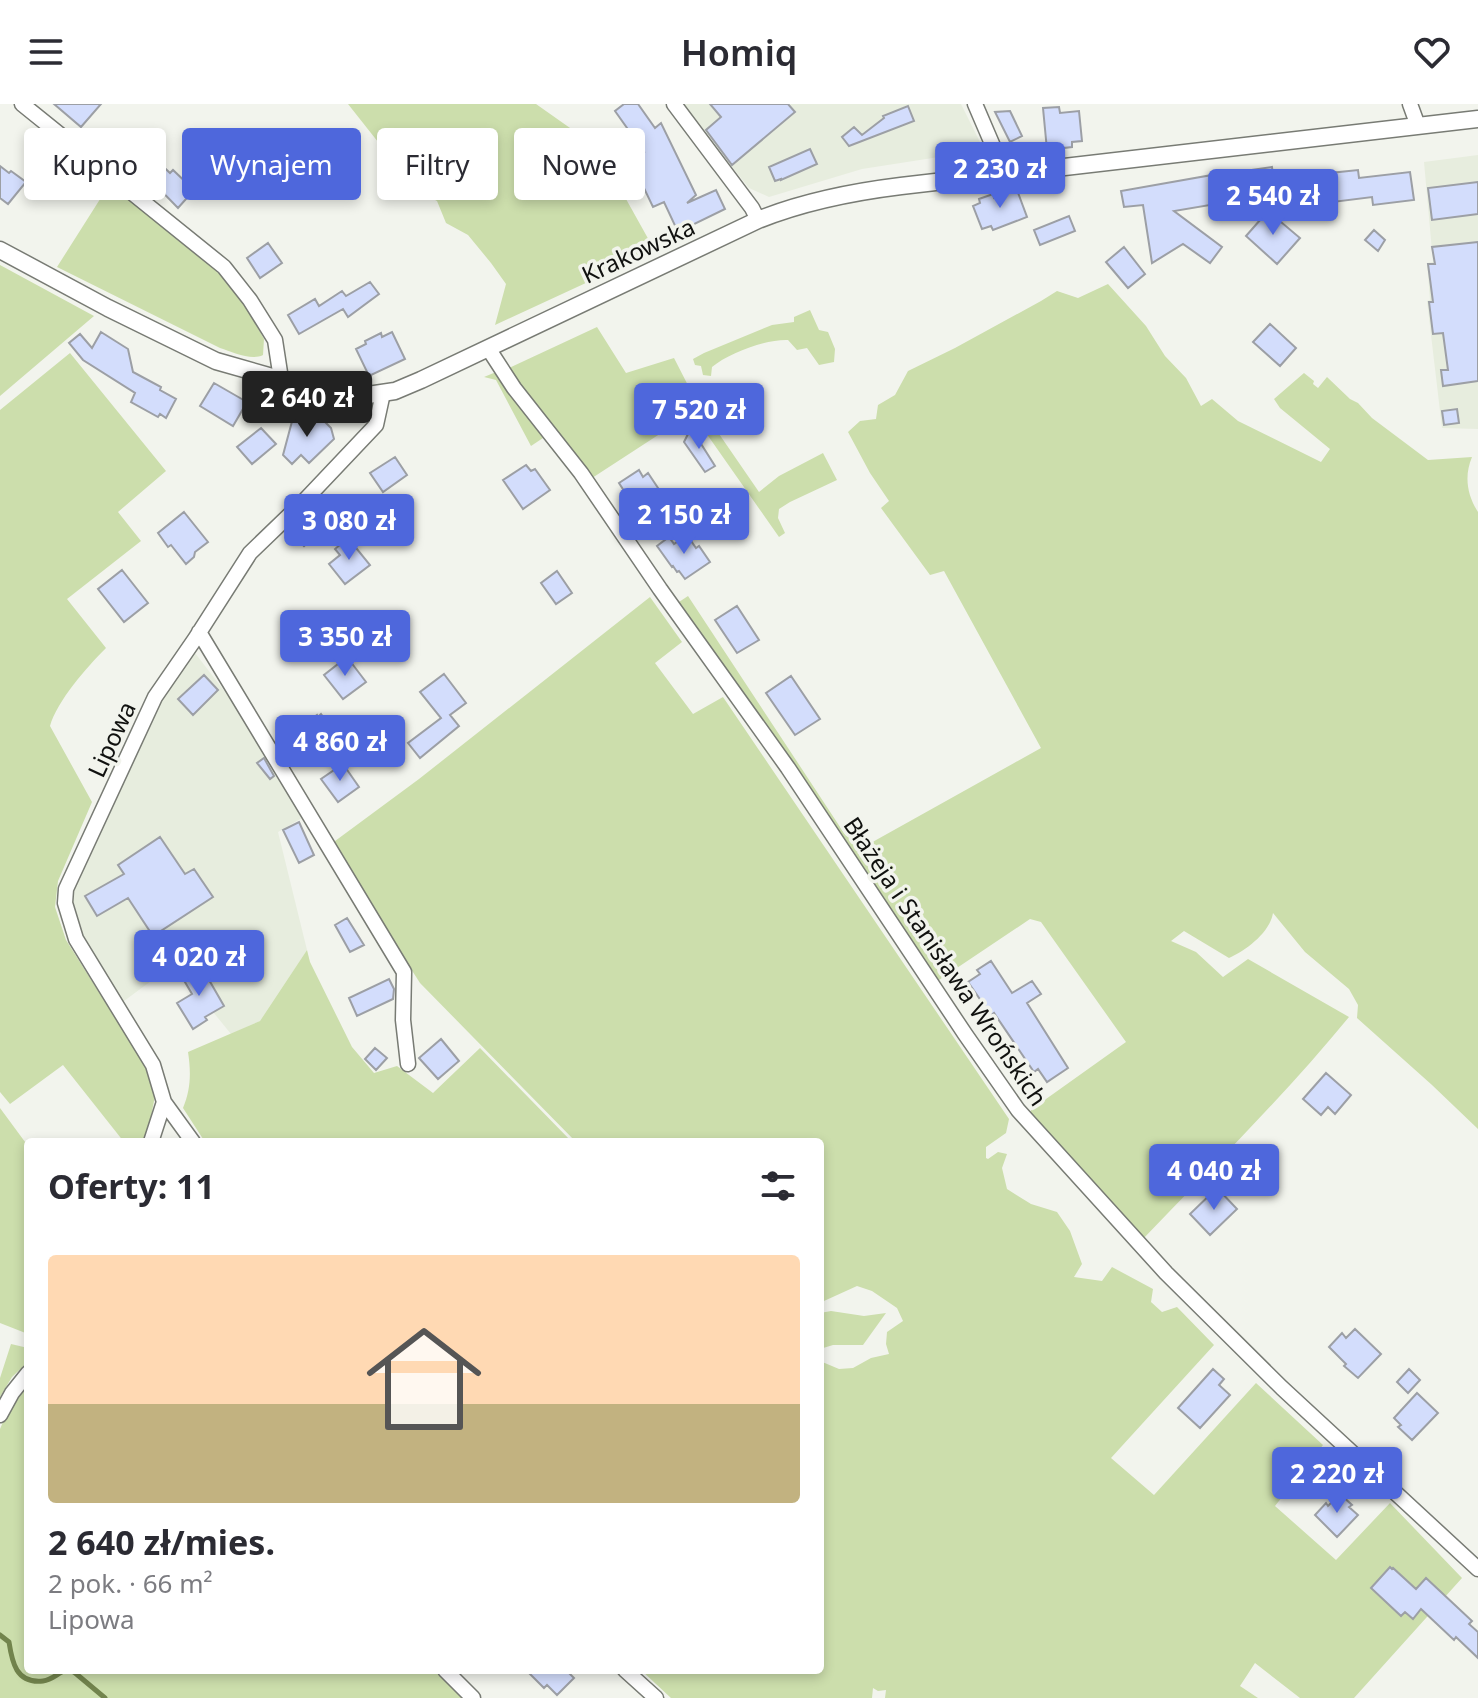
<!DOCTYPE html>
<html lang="pl">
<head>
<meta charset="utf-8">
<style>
	:root { --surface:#fff; --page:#f2f2f3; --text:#2b2b33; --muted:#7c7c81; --accent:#4e67dc }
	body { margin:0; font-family:"Noto Sans",sans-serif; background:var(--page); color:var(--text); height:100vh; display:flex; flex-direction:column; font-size:30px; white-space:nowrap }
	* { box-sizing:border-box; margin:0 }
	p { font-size:26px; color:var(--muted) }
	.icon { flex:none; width:44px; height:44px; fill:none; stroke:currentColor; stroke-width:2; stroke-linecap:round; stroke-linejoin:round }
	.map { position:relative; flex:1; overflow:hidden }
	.drawer { position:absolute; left:24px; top:1034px; width:800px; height:536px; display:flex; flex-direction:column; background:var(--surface); border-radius:8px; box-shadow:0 4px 12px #0003 }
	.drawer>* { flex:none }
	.top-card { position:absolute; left:24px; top:24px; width:800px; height:72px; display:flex; gap:16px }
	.price { position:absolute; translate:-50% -68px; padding:0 18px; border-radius:8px; background:var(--accent); color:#fff; font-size:26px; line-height:52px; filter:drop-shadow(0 2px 4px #0008) }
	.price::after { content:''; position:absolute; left:50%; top:48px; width:24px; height:18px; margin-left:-12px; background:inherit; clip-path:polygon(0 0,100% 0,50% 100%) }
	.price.current { background:#222; color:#fff }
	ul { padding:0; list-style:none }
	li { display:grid; align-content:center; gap:16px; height:424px; padding:0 24px }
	li span { display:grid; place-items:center; height:248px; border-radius:8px; color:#555 }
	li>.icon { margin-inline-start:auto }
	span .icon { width:144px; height:144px; fill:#fffc; stroke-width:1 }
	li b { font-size:34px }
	h2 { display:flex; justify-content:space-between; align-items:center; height:96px; padding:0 24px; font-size:34px }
	.tag { padding:0 28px; border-radius:8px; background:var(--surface); box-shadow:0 4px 12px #0003; font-size:28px; line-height:72px }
	.tag.current { background:var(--accent); color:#fff }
	header { display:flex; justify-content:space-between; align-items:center; height:104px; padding:0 24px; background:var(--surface); font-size:36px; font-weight:600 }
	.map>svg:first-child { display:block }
	.built { fill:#e7edde }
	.green { fill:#ccdeac }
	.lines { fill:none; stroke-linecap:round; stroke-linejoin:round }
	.stream { stroke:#72844d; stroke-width:5 }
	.building { fill:#d3ddfc; stroke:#9c9fa5; stroke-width:2 }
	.minor-casing { stroke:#787b74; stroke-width:17 }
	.tertiary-casing { stroke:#787b74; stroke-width:19 }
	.minor { stroke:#fff; stroke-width:14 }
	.tertiary { stroke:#fff; stroke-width:16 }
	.labels { text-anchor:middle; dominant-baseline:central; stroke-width:7; stroke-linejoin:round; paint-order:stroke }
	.street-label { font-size:24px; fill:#10110f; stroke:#f2f4ed }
</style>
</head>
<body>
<header><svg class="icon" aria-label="menu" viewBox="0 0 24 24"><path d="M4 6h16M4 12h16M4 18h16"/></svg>Homiq<svg class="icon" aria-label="heart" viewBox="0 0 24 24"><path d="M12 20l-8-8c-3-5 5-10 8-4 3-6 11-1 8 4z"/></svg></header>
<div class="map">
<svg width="1478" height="1594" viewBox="0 0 1478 1594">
	<rect width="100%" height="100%" fill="#f2f4ed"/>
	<path class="built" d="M681,0H961L984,46L862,65L769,93L749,84Z
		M1478,51V325L1442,324L1427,197L1430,196L1427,159L1433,158L1424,58Z
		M195,549L259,632L302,714L278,728L307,846L260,917L231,930L174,860L120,900L78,834L69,783L151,609Z"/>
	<path class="green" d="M348,0H536L597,43L655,147L495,221L506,180L491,159L468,131L446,119L437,97L416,86Z
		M109,81L187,140L228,178L243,197L264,235L263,251C251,257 233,248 220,244L57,163Z
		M0,161L94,212L0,292Z
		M1108,180L1146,222L1165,252L1186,274L1201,302L1212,295L1238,317L1321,358L1330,345L1280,304L1274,295L1304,269L1314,277L1313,280L1318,284L1327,273L1350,295L1358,299L1372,314L1428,356L1472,353C1464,372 1467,391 1478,408V1025L1432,981L1357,914L1358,901L1349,885L1305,848L1273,809C1270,828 1247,846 1229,854L1184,827L1171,837L1196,848L1223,873L1248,855L1349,913C1285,991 1212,1063 1142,1136L1029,1010L1032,1005L1126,938L1041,818L1030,815L936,878L868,770L850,751L676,500L688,492L844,729L860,745L1041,644L944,467L930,471L881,404L889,397L870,369L848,328L860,317L876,315L878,301L895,291L908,267L955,244L1041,197L1057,187L1078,194Z
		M810,206L819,226L828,228L835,245L834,258L819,261L807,244L797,246L788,236C766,235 729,249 712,263L711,272L703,271L701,262L695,261L693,255L704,249L772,221L794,218V213Z
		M597,223L626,269L674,254L695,295L759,388L779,372L823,349L837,376L790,398L779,405L778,414L785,429L779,433L692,309L589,376L509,264Z
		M70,249L166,367L118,408L141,437L67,495L106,544C87,563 57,597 50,622L92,698L58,777L55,803L66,836L148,966L155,992L147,1033L144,1038H124L63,961L10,1000L0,988V306Z
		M496,268L543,334L531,342L496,276L484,273Z
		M650,493L682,538L655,559L693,610L723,593L1009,1015L1006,1029L986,1043V1054L988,1055L998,1048L1007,1050L1002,1064L1007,1085L1031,1100L1057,1108L1070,1127L1082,1160L1074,1173L1102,1177L1112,1163L1153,1185L1151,1198L1162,1208L1177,1203L1214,1241L1111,1354L1154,1391L1256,1279L1323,1341L1275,1402L1336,1456L1390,1399L1462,1474L1354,1594H1300L1255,1559L1240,1582L1258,1594H885L886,1586L878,1587L873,1584L872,1594H671L641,1566H820V1257L839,1265L853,1264L871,1254L889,1250L886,1240L887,1228L903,1217L897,1204L872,1187L857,1182L824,1197L820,1196V1038H576L420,879L331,740L419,675Z
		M307,846L310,858L352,943L374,969L397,962L433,989L480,944L572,1038H205L183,1004C191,985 191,968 188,948L260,917Z
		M0,1004L28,1042V1230L0,1219Z
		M831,1207L864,1212L886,1209L863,1241H833L820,1245V1209Z
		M11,1240L28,1244V1258L12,1273L0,1293V1274Z
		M26,1284L28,1286V1566H437L466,1594H0V1325L6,1311Z"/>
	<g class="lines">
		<path class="stream" d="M0,1531L9,1538C12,1558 16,1580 43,1577C52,1576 58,1569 66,1566
			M67,1566L74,1568L105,1594"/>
	</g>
	<path class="building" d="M54,0H101L81,23Z
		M624,0H638L655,24L661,19L696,91L687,99L716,86L725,105L678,128L664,98L653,103L630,55L644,48L615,7Z
		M710,0H788L795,8L732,61L706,26L721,13Z
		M908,2L914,17L849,42L842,33L854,23L862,31L884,14L883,12Z
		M1059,3L1060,9L1079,7L1082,37L1072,38V43L1047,46L1043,4Z
		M1010,7L1022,32L1010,38L995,8Z
		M810,45L817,60L781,76V75L775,77L769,63Z
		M151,51L170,69L173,66L194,86L178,104L139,64Z
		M0,62L9,69L11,67L26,78L8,100L0,94Z
		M1272,63L1275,87L1247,91L1244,67Z
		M1358,66L1359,74L1410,68L1414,96L1373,101L1372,93L1333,98L1330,69Z
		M1212,71L1216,100L1174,107L1222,143L1210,159L1183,140L1152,159L1143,101L1124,103L1121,87Z
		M1478,78V110L1432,116L1428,84Z
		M1017,86L1027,113L993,126L991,122L982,125L973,102L980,99L979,95L993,90L994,94Z
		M1268,107L1300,134L1277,160L1246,132Z
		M1069,112L1075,127L1040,141L1034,126Z
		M1374,126L1385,136L1378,147L1365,136Z
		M1478,138V277L1443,282L1441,266H1448L1443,229L1433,230L1429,198H1433L1428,160H1435L1432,143Z
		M268,139L282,159L260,174L247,154Z
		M1124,143L1145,170L1128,184L1106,158Z
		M370,178L379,190L348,213L343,205L299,230L288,211L315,195L319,202L342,187L346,192Z
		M1270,220L1296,244L1280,262L1253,238Z
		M101,228L128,245L133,268L161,283L160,286L176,295L166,314L160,310L158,313L131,298L135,289L83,256L69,239L80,230L92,244Z
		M392,228L405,255L369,272L356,245L366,240L365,237L381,229L382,233Z
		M214,279L247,298L233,322L200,302Z
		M1457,305L1459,319L1444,321L1442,307Z
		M294,310L325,318L331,324L334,335L309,359L301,351L292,360L283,351Z
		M261,324L276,340L252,360L237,343Z
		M691,324L715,362L705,368L684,338Z
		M395,353L407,371L383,388L370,369Z
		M526,361L531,367L535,365L550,386L523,405L503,376Z
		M639,366L643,373L648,369L668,399L642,415L619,379Z
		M726,397L736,413L716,426L706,410Z
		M184,408L208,438L195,448L194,453L186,460L171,441L168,443L158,429Z
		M307,419L317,430L304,442L294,432Z
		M687,431L696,444L699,442L710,458L685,475L679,467L677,468L673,462L672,463L657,442L669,433L674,440Z
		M348,434L370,461L345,480L329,460L340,451L335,445Z
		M122,466L148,499L124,518L98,485Z
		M557,467L572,489L556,500L541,479Z
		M737,502L759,536L737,549L715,516Z
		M347,553L366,578L343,595L324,571Z
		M444,570L466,599L450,611L459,622L420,654L408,639L441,614L420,588Z
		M204,571L218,586L193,611L178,595Z
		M791,572L820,615L795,631L766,589Z
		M321,610L330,622L327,624L328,626L313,637L302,622L317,611L318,613Z
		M264,654L274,672L270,675L257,659Z
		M343,660L359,683L338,698L321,675Z
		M299,718L314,751L299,759L283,726Z
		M160,733L185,770L194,765L213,793L153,832L128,794L97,812L85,792L124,770L118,761Z
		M347,814L364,841L350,848L335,821Z
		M991,857L1012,889L1032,877L1041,890L1027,899L1068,964L1047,978L1038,965L1034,968L994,909L991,911L968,878L980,870L977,866Z
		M201,862L224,902L205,913L207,916L193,925L177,899L192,890L182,873Z
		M389,875L394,885L393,895L357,912L349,894Z
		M441,935L459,957L438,975L419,954Z
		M375,944L387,954L376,966L365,955Z
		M1326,969L1351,991L1335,1010L1328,1003L1321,1011L1303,995Z
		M1217,1084L1237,1105L1210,1131L1190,1110Z
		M1355,1225L1381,1250L1358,1274L1344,1262L1346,1260L1329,1243L1342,1229L1346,1234Z
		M1213,1265L1224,1275L1219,1281L1230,1291L1200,1324L1178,1304Z
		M1409,1265L1420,1276L1408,1289L1397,1278Z
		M1417,1289L1438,1309L1412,1336L1398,1323L1401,1321L1394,1314Z
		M1340,1390L1352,1401L1349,1403L1358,1411L1337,1433L1315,1411L1326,1399L1328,1402Z
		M1390,1463L1392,1465L1393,1464L1416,1485L1426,1474L1472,1517L1469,1520L1478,1528V1554L1456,1533L1454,1536L1421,1505L1413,1515L1405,1508L1401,1512L1371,1484Z
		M526,1566H566L574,1574L557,1591L547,1581L544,1584Z"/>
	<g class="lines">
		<g class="minor-casing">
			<path id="minor" d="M22,0L224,163L250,196L275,236L281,275
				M674,0L752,104L758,116
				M975,0L999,56L1002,70
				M1410,0L1418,22
				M488,244L514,284L581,369L660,485L788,664L965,930L1018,1006L1166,1169L1282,1284L1478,1465
				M199,528L404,868L403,916L408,960
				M151,1038L164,998
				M193,1038L164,998L153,961L76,835L65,799L66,785L155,593L195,535L250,449L304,397L376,321L383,289
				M0,1311L12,1289L28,1269
				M445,1566L473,1594
				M625,1566L656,1594"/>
		</g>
		<g class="tertiary-casing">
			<path id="tertiary" d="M0,146L108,204L216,257L307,283L353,290L368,291L395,287L421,276L758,116C805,97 852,88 901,82L1478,15"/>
		</g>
		<use href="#minor" class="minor"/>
		<use href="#tertiary" class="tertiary"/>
	</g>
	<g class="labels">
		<g class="street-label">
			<text transform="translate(638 146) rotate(-25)">Krakowska</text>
			<text transform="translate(111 635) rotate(-65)">Lipowa</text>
			<text transform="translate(946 857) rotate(56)">Błażeja i Stanisława Wrońskich</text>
		</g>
	</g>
</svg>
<b class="price" style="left:1000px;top:106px">2 230 zł</b>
<b class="price" style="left:1273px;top:133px">2 540 zł</b>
<b class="price current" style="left:307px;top:335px">2 640 zł</b>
<b class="price" style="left:699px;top:347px">7 520 zł</b>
<b class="price" style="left:684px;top:452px">2 150 zł</b>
<b class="price" style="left:349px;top:458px">3 080 zł</b>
<b class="price" style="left:345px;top:574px">3 350 zł</b>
<b class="price" style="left:340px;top:679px">4 860 zł</b>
<b class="price" style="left:199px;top:894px">4 020 zł</b>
<b class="price" style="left:1214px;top:1108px">4 040 zł</b>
<b class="price" style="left:1337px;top:1411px">2 220 zł</b>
<div class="top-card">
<a class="tag">Kupno</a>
<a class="tag current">Wynajem</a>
<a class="tag">Filtry</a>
<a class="tag">Nowe</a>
</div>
<section class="drawer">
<h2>Oferty: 11<svg class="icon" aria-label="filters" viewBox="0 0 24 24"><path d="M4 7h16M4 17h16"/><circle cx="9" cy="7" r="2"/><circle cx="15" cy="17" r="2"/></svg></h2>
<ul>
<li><span style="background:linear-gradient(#ffd9b3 60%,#c2b280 0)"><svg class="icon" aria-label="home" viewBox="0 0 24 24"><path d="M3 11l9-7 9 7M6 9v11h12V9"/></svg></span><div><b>2 640 zł/mies.</b><p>2 pok. · 66 m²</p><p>Lipowa</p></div></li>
</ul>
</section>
</div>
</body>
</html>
